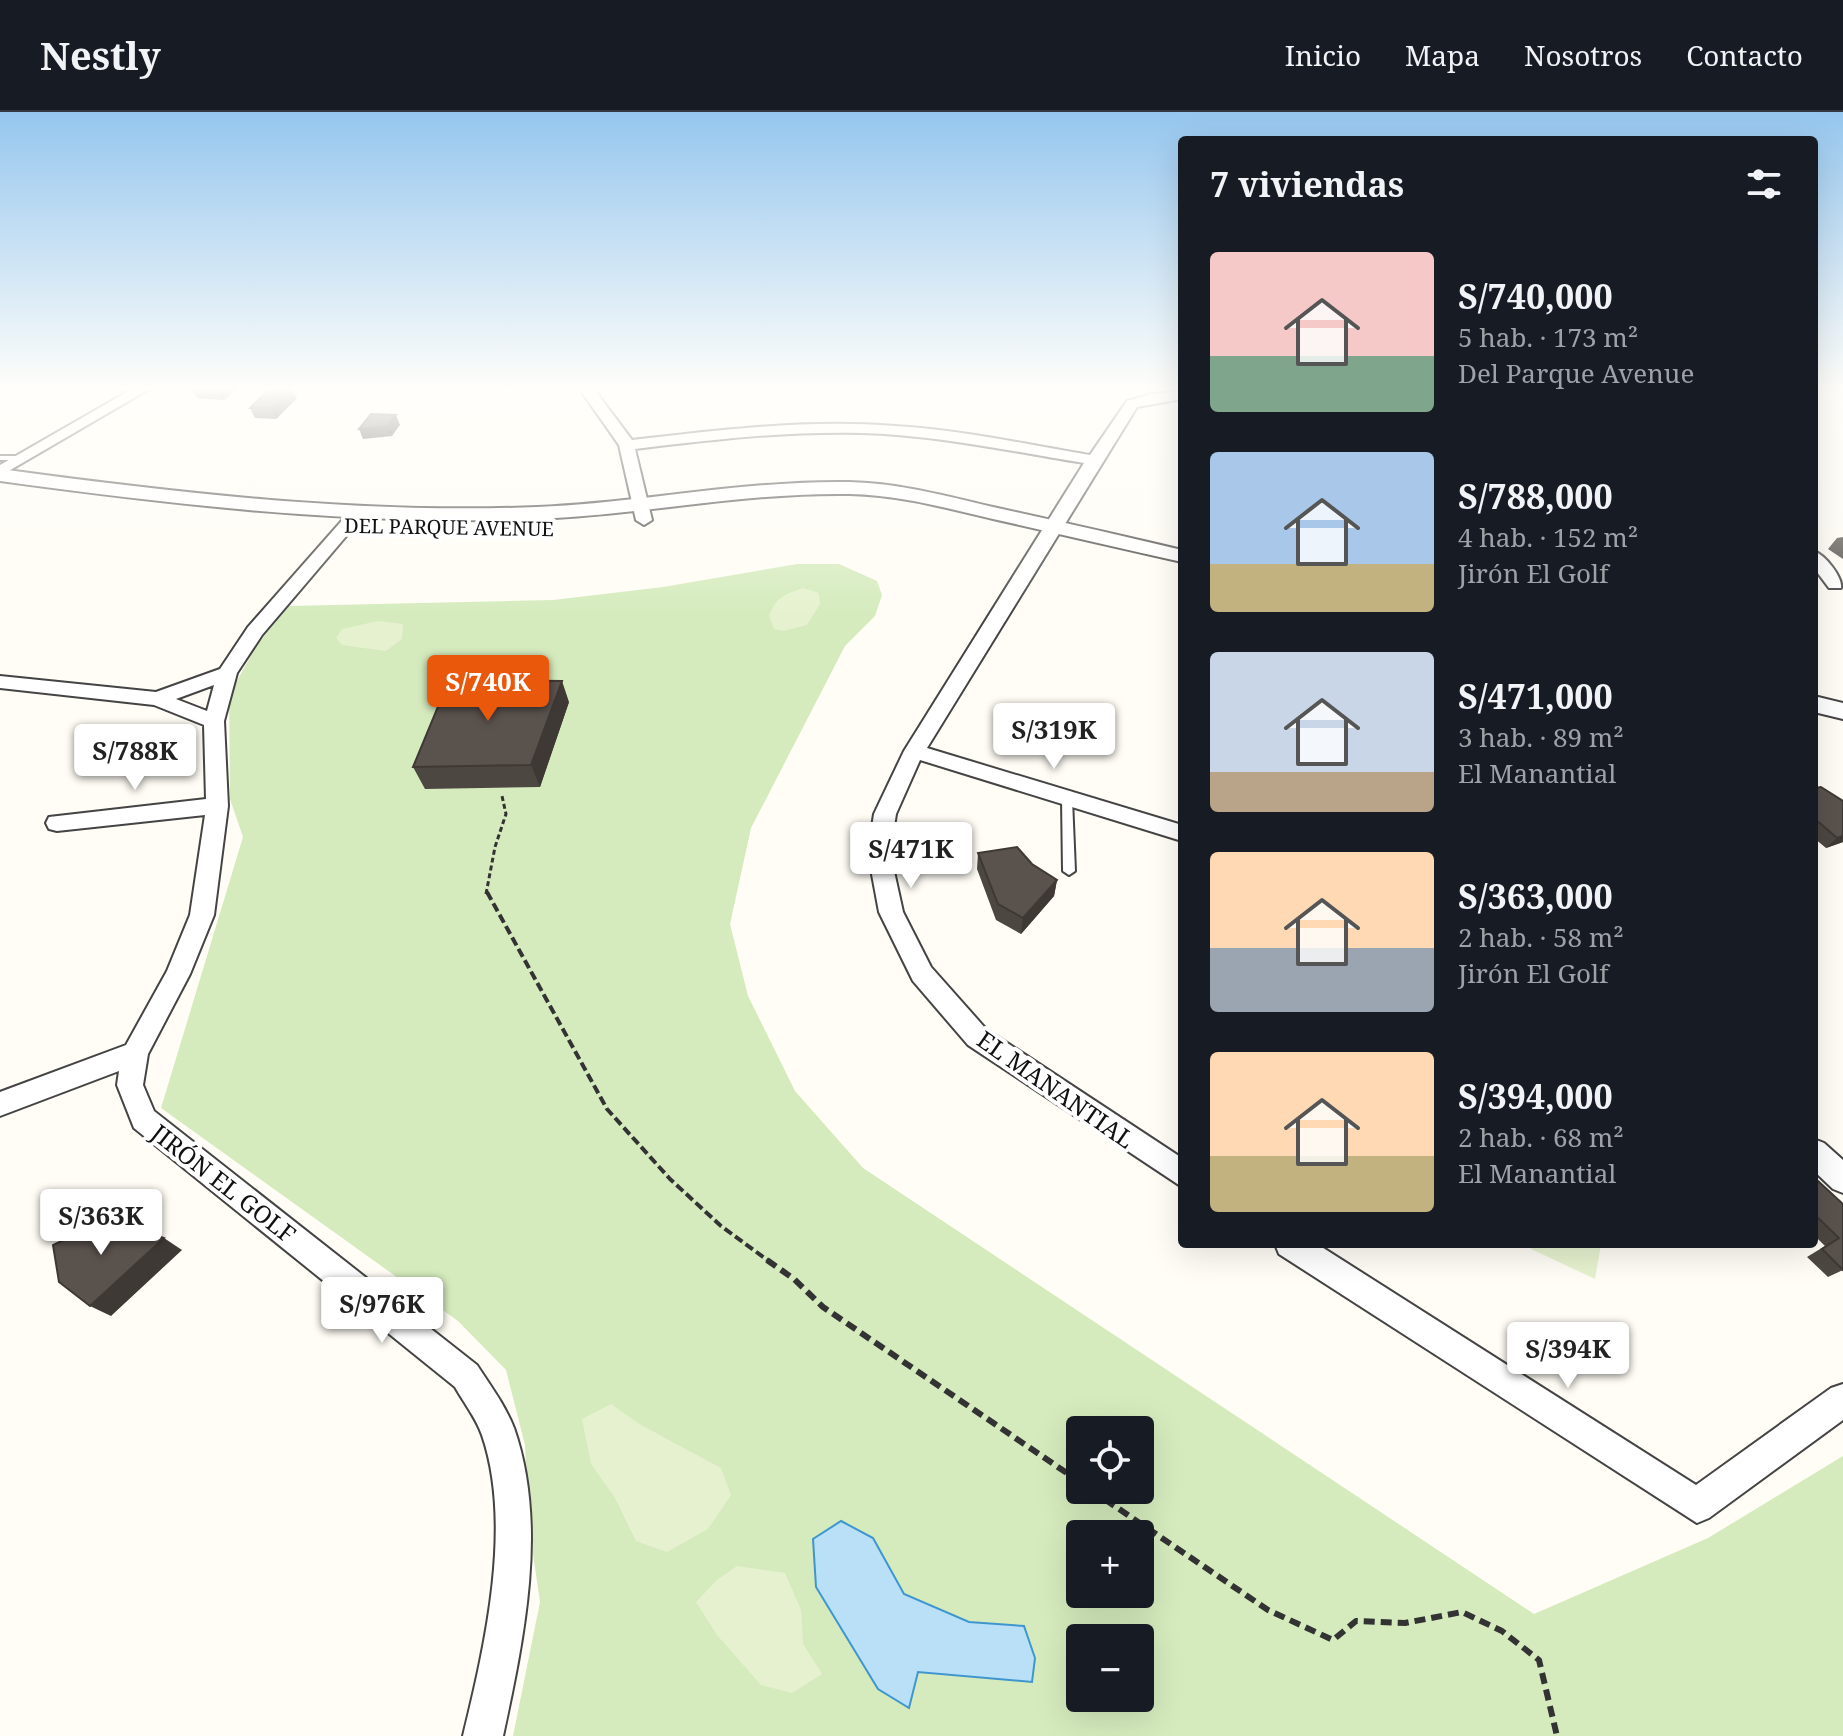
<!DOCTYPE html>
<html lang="es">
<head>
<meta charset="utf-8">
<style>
	:root { --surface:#171b24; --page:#242831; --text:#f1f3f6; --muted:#9ea1a6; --line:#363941; --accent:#ea580c }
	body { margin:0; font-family:"Noto Serif",serif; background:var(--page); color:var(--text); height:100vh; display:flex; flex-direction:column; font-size:30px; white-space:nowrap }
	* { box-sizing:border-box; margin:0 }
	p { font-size:26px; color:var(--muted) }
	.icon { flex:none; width:44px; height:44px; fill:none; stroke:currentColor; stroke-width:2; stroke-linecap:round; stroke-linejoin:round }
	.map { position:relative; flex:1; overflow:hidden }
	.details { position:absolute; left:1178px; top:24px; width:640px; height:1112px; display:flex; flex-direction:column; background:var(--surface); border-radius:8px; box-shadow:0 8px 32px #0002 }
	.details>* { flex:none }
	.buttons { position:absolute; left:1066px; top:1304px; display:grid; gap:16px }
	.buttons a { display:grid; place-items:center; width:88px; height:88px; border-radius:8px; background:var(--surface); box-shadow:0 8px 32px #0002; font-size:40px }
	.price { position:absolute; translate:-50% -68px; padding:0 18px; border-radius:8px; background:#fff; color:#222; font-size:26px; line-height:52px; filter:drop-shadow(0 2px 4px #0008) }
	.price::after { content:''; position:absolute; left:50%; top:48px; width:24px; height:18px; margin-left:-12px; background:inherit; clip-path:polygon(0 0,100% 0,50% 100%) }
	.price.selected { background:var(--accent); color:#fff }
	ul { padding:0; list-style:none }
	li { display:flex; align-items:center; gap:24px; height:200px; padding:0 32px }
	li span { display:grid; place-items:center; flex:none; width:224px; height:160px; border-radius:8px; color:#555 }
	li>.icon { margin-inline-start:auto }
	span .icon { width:96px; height:96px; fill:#fffc; stroke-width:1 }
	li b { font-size:34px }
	h2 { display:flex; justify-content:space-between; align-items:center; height:96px; padding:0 32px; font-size:34px }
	header { display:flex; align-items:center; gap:48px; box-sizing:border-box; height:112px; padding:0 40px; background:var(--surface); border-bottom:2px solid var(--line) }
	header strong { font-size:38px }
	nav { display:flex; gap:44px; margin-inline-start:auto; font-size:28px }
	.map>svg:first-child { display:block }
	.green { fill:#d5ebbd; fill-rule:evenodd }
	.pitch { fill:#e6f2cf }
	.water { fill:#b9e0f7; stroke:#3f96cf; stroke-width:2 }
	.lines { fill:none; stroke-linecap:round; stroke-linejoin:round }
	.service-casing { stroke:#444; stroke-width:4 }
	.minor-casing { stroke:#444; stroke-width:4 }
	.tertiary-casing { stroke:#444; stroke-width:4 }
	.path-far2 { stroke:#333; stroke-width:3; stroke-dasharray:5 3; stroke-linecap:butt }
	.path-far1 { stroke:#333; stroke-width:4; stroke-dasharray:9 4; stroke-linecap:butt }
	.path { stroke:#333; stroke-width:6; stroke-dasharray:11 6; stroke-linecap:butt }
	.service { fill:#fff; fill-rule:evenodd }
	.minor { fill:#fff; fill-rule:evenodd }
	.tertiary { fill:#fff; fill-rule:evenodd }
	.wall { fill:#4d4742 }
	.shaded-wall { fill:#3f3936 }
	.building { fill:#5a524d; stroke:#3f3936; stroke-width:2 }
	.labels { text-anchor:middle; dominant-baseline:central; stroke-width:8; stroke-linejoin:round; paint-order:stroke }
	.far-street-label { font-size:20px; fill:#111; stroke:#fff }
	.street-label { font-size:24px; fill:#111; stroke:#fff }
</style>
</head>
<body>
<header>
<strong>Nestly</strong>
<nav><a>Inicio</a><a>Mapa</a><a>Nosotros</a><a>Contacto</a></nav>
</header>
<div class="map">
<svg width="1843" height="1624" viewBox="0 0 1843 1624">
	<rect width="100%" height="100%" fill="#fffdf5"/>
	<path class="green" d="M797,452H839L877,469L882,483L875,504L845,534L751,716L730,812L748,884L795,979L863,1056L1534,1502L1708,1426L1843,1344V1624H513L540,1490L528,1408L525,1333L506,1258L458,1209L161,996L243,725L230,687L229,583L257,533L289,494L553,488L663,475ZM1080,1318H1140V1378H1080ZM1080,1422H1140V1482H1080ZM1080,1526H1140V1586H1080Z"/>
	<path class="pitch" d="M803,476L819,481L820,492L807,513L783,519L774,517L769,504C776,485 785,482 803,476Z
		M378,509L403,512L402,527L386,539L342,533L336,526L342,517Z
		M1532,1132H1601L1595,1167L1531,1137Z
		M611,1292L641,1313L721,1356L731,1383L708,1417L667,1440L636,1429L615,1386L591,1352L582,1307Z
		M737,1454L785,1461L801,1498L803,1532L822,1562L792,1581L761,1573L717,1523L696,1490L717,1468Z"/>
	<path class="water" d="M841,1409L873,1426L904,1482L969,1510L1024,1514L1035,1546L1032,1570L918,1560L909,1596L878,1577L816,1475L813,1427Z"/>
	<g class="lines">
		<g class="service-casing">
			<path id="service" d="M0,344H24L28,346L24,348H0Z
				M1067,683L1072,687L1075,759L1069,763L1063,759L1062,687Z"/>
		</g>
		<g class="minor-casing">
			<path id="minor" d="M134,276H151L0,364V353Z
				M579,276H593L632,328C719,318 807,307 895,314C961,318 1025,332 1090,343L1127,289L1152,282L1182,279V287L1137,295L927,636L1182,713V729L920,648L896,702L890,741L903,800L931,855L986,917L1182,1046V1075L968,933L913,869L879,800L868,741L874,702L904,639L1084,351C1010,339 936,323 861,321C785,319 710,328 635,337L652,408L644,413L636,408L619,333Z
				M359,394L365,396V402L262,523L237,561L224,609L228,694L214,803L190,862L148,942L143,973L154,999L477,1253C490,1273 505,1293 514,1316C548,1413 524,1526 503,1624H463C485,1534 513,1413 482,1323C476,1306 464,1291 455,1275L134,1016L117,973L119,959L0,1004V980L126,933L167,859L190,803L205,703L57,719L49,717L46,711L49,705L206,687L204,613L154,593L0,576V564L156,580L220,557L248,515L353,396ZM214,573L207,599L176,587Z
				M1814,439C1825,443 1843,465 1841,476H1829L1814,456Z
				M1814,1027L1824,1031L1843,1048V1081L1833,1077L1814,1059Z
				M1275,1132H1317L1696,1373L1831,1276L1843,1272V1308L1709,1406L1697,1411L1279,1142Z"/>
		</g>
		<g class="tertiary-casing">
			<path id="tertiary" d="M0,357C177,381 358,402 537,395C641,391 745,368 850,370C899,371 946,384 993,395C1056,409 1119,423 1182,438V450C1119,436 1056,421 993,407C946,396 899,383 850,382C746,380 641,403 537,407C358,414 177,393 0,369Z
				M1814,584L1843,591V607L1814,600Z"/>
		</g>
		<path class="path-far2" d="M486,782L495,735L506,702L502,684"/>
		<path class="path-far1" d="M487,780L607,997L670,1067L721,1114L770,1150"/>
		<path class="path" d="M767,1148L794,1167L823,1195L1080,1370
			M1091,1378L1268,1498L1333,1528L1356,1509L1405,1511L1462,1500L1502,1519L1539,1548L1557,1624"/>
		<use href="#service" class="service"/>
		<use href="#minor" class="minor"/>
		<use href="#tertiary" class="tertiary"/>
	</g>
	<path class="wall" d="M191,276H235L236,278L224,288L197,286Z
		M297,286L276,307L255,306L250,296Z
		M1843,425V447L1828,437L1837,426Z
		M569,590L540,675L425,677L413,655Z
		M1814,676L1843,689V730L1826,736L1814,726Z
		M978,741L1057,768L1054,784L1021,822L996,808L977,757Z
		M1814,1072L1843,1092V1158L1828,1165L1807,1145L1825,1134L1814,1123Z"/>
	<path class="shaded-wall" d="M220,276H235L236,278L224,288L218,278Z
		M291,276L297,286L276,307L271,296Z
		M396,303L400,313L392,324L363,327L359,317Z
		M562,569L569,590L540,675L531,653Z
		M1843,724V730L1826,736L1837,726Z
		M1057,768L1054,784L1021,822L1023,806Z
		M164,1126L182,1138L111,1204L90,1194Z"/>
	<path class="building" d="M270,276H291L271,296H250Z
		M371,302L396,303L387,314L359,317Z
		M449,568L562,569L531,653L413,655Z
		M1821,675L1843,689V724L1837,726L1814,706V676Z
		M1017,735L1032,752L1057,768L1023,806L998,792L978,741Z
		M1818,1069L1843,1092V1158L1822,1137L1839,1126L1814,1102V1072Z
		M111,1105L164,1126L90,1194L59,1170L53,1133Z"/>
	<linearGradient id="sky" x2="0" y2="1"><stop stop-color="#95c6ee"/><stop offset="0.55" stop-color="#fffefa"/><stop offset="1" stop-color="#fffefa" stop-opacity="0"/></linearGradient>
	<rect width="1843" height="503" fill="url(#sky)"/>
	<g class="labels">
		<g class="far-street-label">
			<text transform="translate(449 415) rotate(1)">DEL PARQUE AVENUE</text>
		</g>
		<g class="street-label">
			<text transform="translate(1056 977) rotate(35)">EL MANANTIAL</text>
			<text transform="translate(224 1071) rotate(38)">JIRÓN EL GOLF</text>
		</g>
	</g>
</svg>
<div class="buttons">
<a><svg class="icon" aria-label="locate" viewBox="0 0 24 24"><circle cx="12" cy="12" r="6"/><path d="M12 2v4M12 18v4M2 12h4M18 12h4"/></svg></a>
<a>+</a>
<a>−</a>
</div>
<b class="price selected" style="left:488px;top:611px">S/740K</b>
<b class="price" style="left:1054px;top:659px">S/319K</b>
<b class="price" style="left:135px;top:680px">S/788K</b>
<b class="price" style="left:911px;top:778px">S/471K</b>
<b class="price" style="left:101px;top:1145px">S/363K</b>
<b class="price" style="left:382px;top:1233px">S/976K</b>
<b class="price" style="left:1568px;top:1278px">S/394K</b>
<section class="details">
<h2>7 viviendas<svg class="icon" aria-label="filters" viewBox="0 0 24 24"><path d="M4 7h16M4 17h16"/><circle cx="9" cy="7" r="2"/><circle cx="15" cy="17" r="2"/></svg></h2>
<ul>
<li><span style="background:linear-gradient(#f6c9c9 65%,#7fa58c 0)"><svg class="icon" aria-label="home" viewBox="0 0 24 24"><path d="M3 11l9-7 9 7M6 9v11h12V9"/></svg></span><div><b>S/740,000</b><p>5 hab. · 173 m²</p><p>Del Parque Avenue</p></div></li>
<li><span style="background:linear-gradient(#a9c7e8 70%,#c2b280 0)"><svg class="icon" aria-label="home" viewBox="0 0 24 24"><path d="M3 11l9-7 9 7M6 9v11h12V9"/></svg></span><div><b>S/788,000</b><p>4 hab. · 152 m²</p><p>Jirón El Golf</p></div></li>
<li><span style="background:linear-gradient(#c9d6e8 75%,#b9a48a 0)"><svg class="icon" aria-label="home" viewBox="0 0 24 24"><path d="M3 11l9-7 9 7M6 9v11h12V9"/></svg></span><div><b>S/471,000</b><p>3 hab. · 89 m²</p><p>El Manantial</p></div></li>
<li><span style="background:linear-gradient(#ffd9b3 60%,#9aa5b1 0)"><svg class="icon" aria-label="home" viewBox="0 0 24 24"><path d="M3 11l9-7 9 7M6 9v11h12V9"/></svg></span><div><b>S/363,000</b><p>2 hab. · 58 m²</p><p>Jirón El Golf</p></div></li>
<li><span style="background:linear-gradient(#ffd9b3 65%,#c2b280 0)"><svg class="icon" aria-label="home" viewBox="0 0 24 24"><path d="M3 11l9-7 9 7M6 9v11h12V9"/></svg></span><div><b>S/394,000</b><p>2 hab. · 68 m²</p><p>El Manantial</p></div></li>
</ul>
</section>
</div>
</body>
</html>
